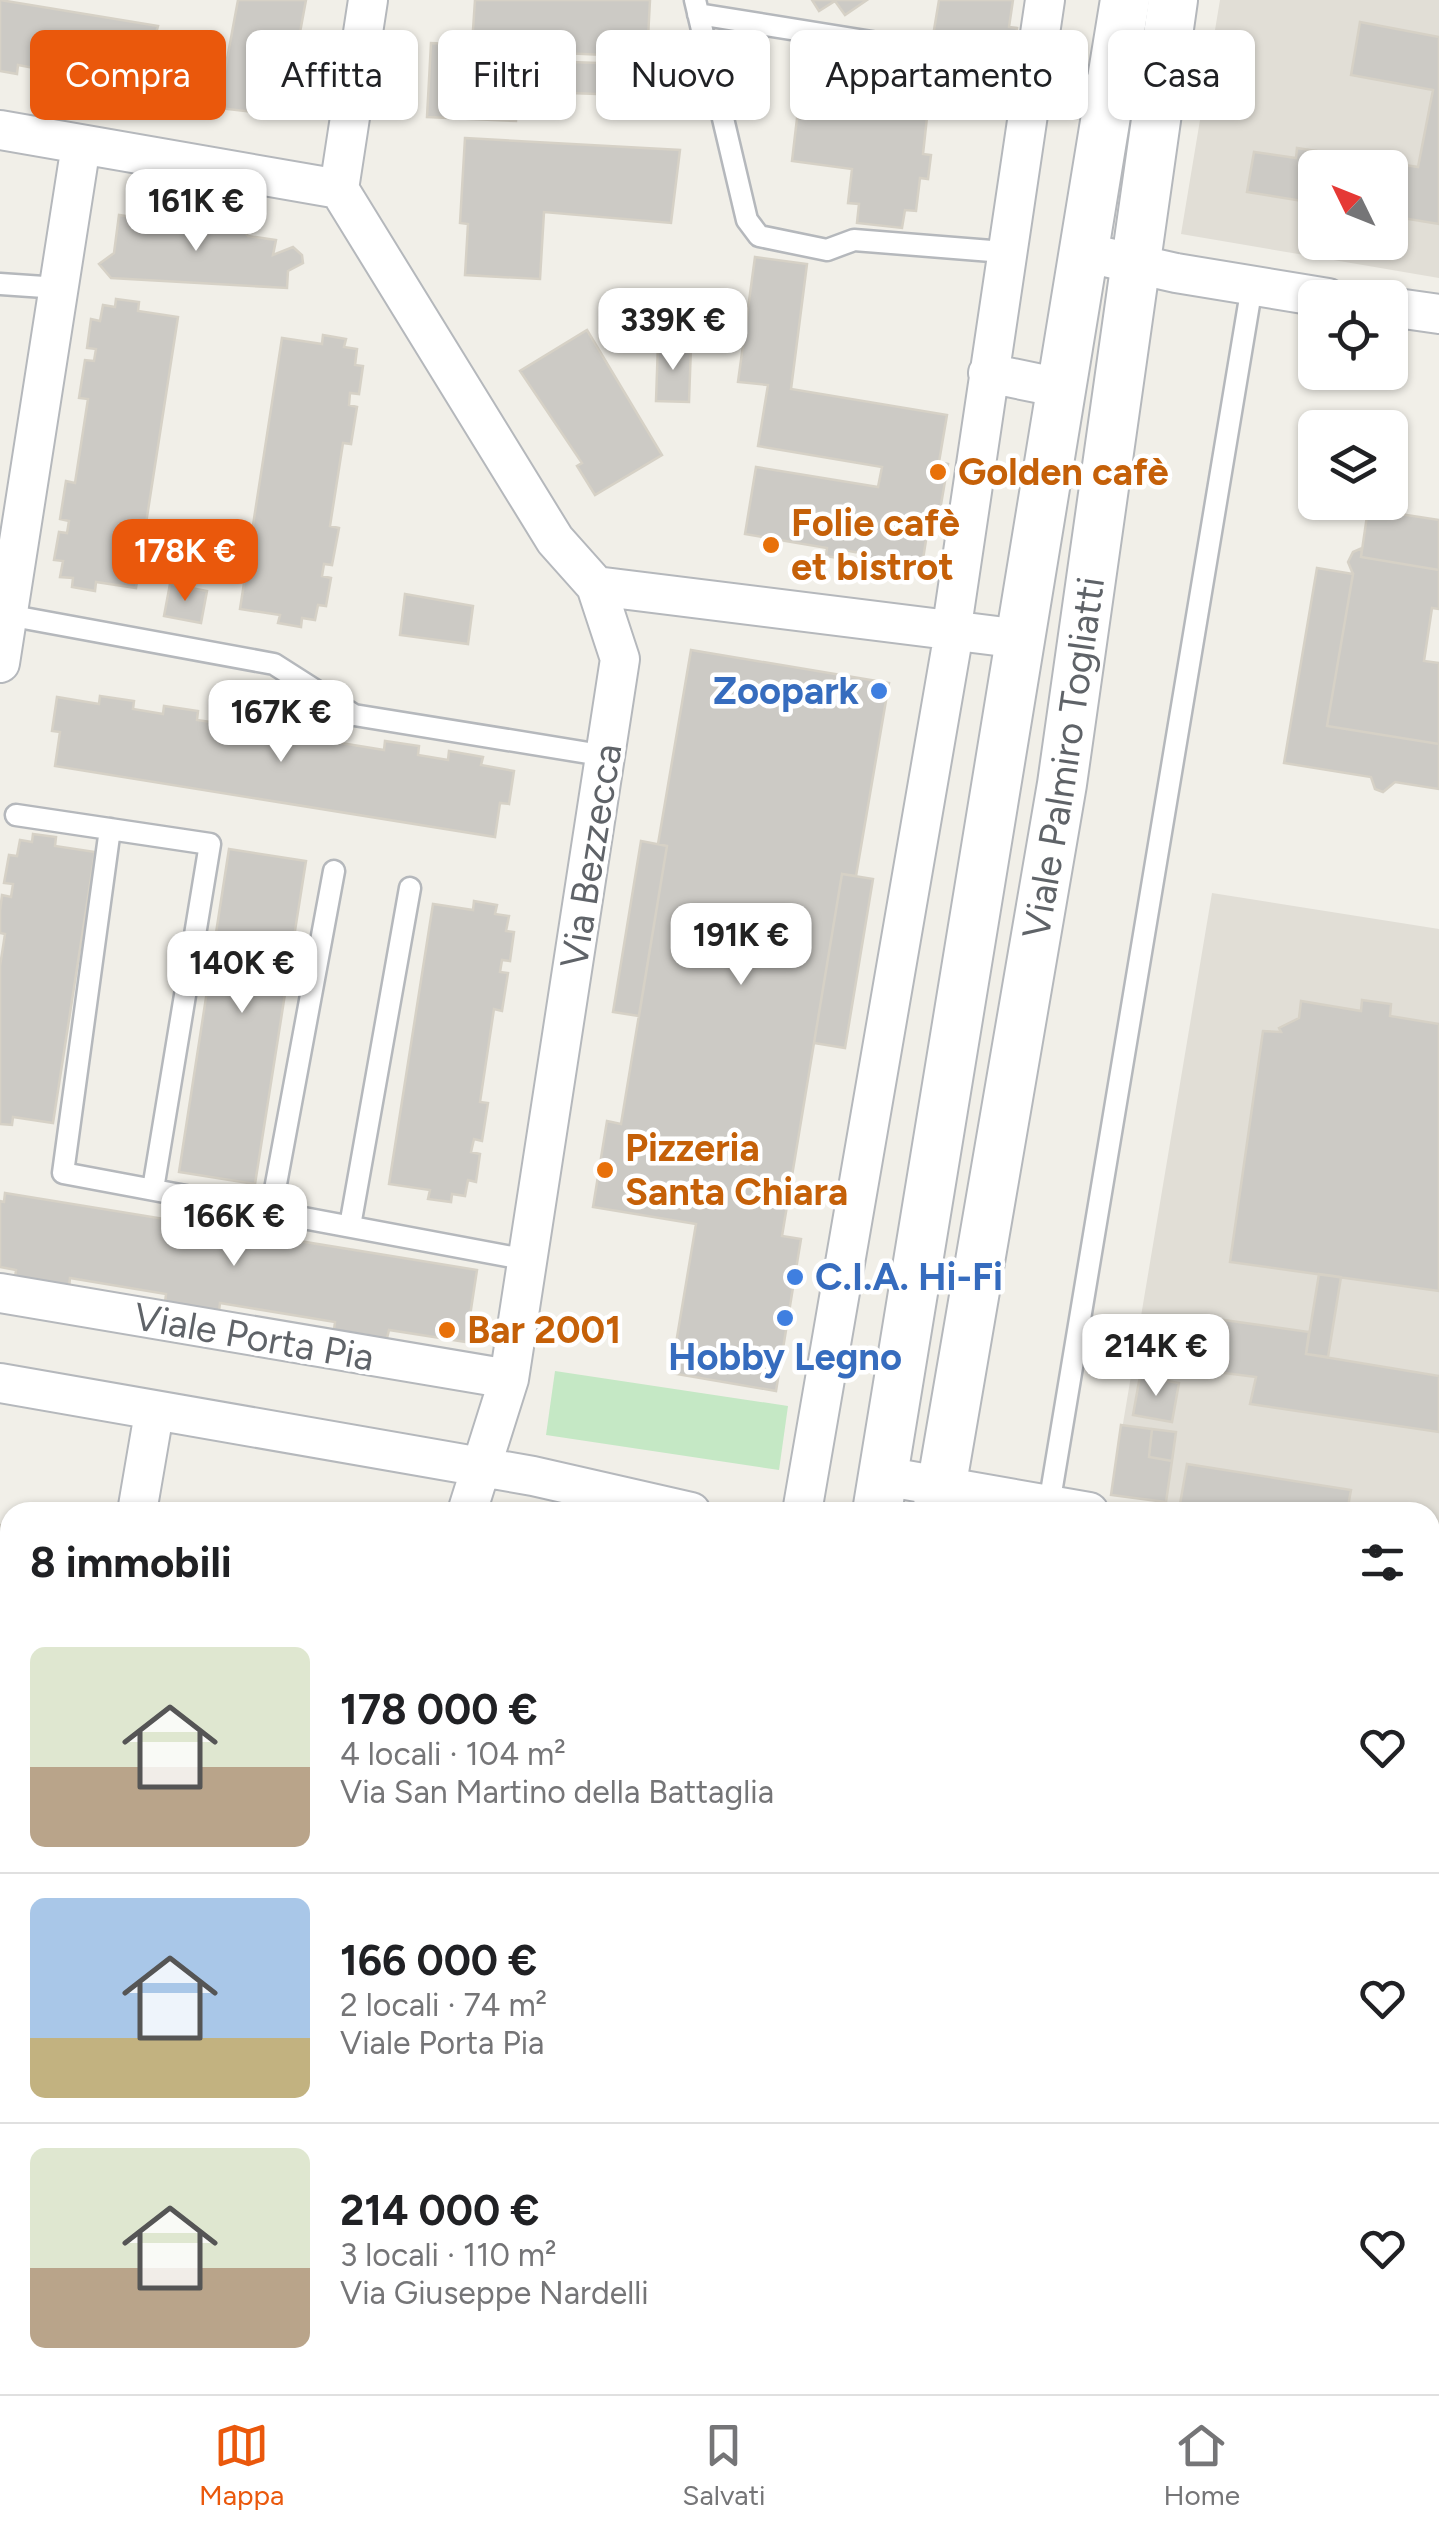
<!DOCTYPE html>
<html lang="it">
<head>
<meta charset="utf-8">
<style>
	:root { --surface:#fff; --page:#f6f6f6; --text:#202124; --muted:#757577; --line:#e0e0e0; --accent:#ea580c }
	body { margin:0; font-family:Figtree,sans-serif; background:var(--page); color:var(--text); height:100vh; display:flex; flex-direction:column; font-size:38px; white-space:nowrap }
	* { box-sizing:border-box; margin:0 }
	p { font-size:32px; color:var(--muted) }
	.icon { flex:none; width:55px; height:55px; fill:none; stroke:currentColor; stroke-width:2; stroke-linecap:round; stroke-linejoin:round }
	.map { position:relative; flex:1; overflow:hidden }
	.sheet { position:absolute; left:0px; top:1502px; width:1440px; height:892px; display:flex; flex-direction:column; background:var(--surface); border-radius:30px 30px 0 0; box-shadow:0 2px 8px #0004 }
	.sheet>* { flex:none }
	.hud { position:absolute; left:30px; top:30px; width:1380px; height:90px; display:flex; gap:20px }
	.needle { width:65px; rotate:313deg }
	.controls { position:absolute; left:1298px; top:150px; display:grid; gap:20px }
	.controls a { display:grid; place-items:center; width:110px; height:110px; border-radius:15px; background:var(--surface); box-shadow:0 2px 8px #0004; font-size:50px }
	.price { position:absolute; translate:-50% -85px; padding:0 22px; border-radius:20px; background:#fff; color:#222; font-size:32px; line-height:65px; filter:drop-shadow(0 2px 5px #0008) }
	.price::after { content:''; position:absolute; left:50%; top:60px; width:30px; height:22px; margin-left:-15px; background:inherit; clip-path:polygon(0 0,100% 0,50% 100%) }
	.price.current { background:var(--accent); color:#fff }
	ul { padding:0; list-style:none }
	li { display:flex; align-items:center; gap:30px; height:250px; padding:0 30px }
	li+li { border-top:2px solid var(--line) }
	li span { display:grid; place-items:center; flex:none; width:280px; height:200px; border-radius:15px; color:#555 }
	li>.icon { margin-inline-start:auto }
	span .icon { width:120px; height:120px; fill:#fffc; stroke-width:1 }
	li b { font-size:42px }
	h2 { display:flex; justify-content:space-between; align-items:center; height:120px; padding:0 30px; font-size:42px }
	.pill { padding:0 35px; border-radius:15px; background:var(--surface); box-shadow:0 2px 8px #0004; font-size:35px; line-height:90px }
	.pill.current { background:var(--accent); color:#fff }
	.tab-bar { display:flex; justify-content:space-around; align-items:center; height:140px; border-top:2px solid var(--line); background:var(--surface); font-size:28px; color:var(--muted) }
	.tab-bar a { display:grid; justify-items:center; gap:5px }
	.tab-bar .current { color:var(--accent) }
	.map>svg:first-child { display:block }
	.education { fill:#e1ded6; fill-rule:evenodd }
	.green { fill:#c5e8c5 }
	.building { fill:#cccac5; stroke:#d6d1c6; stroke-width:2.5 }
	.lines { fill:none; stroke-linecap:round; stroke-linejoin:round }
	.service-casing { stroke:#b5b8bc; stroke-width:25 }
	.minor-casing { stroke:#b5b8bc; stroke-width:42 }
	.tertiary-casing { stroke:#b5b8bc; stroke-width:52 }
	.trunk-casing { stroke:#f9ab00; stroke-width:60 }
	.service { stroke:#fff; stroke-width:20 }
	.minor { stroke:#fff; stroke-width:38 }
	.tertiary { stroke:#fff; stroke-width:48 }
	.trunk { stroke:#feeaa1; stroke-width:55 }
	.food-dot { fill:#e8710a; stroke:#fff; stroke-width:4 }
	.shop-dot { fill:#3f7fe0; stroke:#fff; stroke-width:4 }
	.labels { text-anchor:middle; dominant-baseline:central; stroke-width:9; stroke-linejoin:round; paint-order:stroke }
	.food-label { font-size:38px; font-weight:bold; fill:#c56008; stroke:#fff; text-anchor:start }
	.shop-label { font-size:38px; font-weight:bold; fill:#366cbe; stroke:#fff; text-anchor:end }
	.street-label { font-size:38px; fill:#5f6368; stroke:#fff }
</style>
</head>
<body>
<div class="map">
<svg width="1439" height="2394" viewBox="0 0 1439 2394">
	<rect width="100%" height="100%" fill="#f1efe8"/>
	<path class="education" d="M1220,0H1439V278L1181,234ZM1315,168H1390V242H1315Z
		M1212,893L1439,929V1545L1430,1543V1512H1233L1111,1495Z"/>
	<path class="green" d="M555,1371L788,1406L779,1470L546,1435Z"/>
	<path class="building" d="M0,0L158,26L139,96L100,89L102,81L77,76L75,84L44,79L45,70L18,65L17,74L0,71Z
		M238,0H306L291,81L296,82L290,116L218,108Z
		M475,0H650L647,57L519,51L516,121L427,117L431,43L472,45Z
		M812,0H867L845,15L835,1L819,11Z
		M939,0H1013L1009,27L1017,28L1011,68L1002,67L996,109L959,104L958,113L928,108L923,154L931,155L928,179L920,178L916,211L905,210L902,228L857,223L859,204L848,203L852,169L792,161L800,93L921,108Z
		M1360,22L1439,37V224L1390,216V168H1315V203L1247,192L1254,152L1296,158L1297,148L1418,167L1433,90L1351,75Z
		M743,61L757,62L756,92L741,91Z
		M571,62L625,64L624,95L570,93Z
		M465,138L680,150L671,223L544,212L540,279L465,275L468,224L460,223Z
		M160,209L171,224L186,213L197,228L211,217L222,231L237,221L248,236L276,240L273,255L293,247L302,255L303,263L288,271L287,288L111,278L99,264L114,253L119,215L145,219Z
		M755,257L807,264L791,389L947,415L939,462L948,464L938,522L929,521L921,572L904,569L905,560L895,559L894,567L864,563L865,554L844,550L843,559L826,556L827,548L745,534L756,467L878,487L882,467L758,446L768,385L738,382Z
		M116,299L139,302L138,311L178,317L136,588L96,582L95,591L72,587L73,578L60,577L63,561L54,560L59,532L67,533L69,521L60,519L66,481L75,483L88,399L79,398L85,360L94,361L96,349L87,348L91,319L100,321L103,305L115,307Z
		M587,330L662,455L595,495L577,466L582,463L520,371Z
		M323,335L346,339L344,347L357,349L355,365L363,366L359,394L350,393L349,405L357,407L351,444L343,443L330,526L339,528L332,565L324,564L322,576L331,578L326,606L318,605L315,620L302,618L301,627L278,623L280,615L240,609L282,338L322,344Z
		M658,344L691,346L689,402L656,401Z
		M1368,509L1439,520V570L1361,557Z
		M1362,548L1361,557L1439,570V609L1432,608L1424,661L1439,663V744L1327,726L1353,574L1348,562L1353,552Z
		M1317,568L1353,574L1327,726L1439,744V789L1395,782L1383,792L1375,789L1371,777L1284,763Z
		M170,584L207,591L201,623L164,616Z
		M405,594L473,606L468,644L400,635Z
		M691,650L889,683L856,876L842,874L782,1236L801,1239L776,1391L671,1373L696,1224L593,1207L607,1121L621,1124L667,846L658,844Z
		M100,696L134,701L133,709L163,714L164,706L198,711L197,720L244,727L245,719L279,724L278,733L307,737L308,729L342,734L341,743L384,750L385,741L419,746L418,755L448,760L449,751L483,757L481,765L514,771L509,804L500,803L495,837L55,766L60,732L52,731L57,697L99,704Z
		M33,834L56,837L55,846L95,852L53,1123L13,1117L12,1125L0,1124V966L5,934L0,933V911L2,895L11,897L13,884L4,883L9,855L17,856L20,840L32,842Z
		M641,841L667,846L639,1016L613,1012Z
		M229,849L306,861L255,1184L179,1172Z
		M842,874L873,879L845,1048L814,1043Z
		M474,901L497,905L495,914L509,916L506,931L514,932L510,961L502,960L500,972L508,973L502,1011L494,1009L480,1102L488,1103L482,1141L474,1139L471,1152L480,1154L476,1182L468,1180L465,1196L452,1194L451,1202L428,1199L430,1190L389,1184L433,904L473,910Z
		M1362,1000L1391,1004L1390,1016L1439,1024V1291L1230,1262L1263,1031L1281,1032L1279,1028L1299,1018L1301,1001L1361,1011Z
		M5,1193L477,1270L466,1342L389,1330L387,1338L334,1330L335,1322L220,1303L219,1311L165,1303L166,1294L70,1278L69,1287L15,1278L16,1270L0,1267V1201L4,1202Z
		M1319,1274L1341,1277L1328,1357L1306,1354Z
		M1224,1320L1309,1332L1306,1354L1439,1376V1432L1250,1404L1256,1377L1216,1372Z
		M1140,1376L1179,1383L1172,1422L1133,1415Z
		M1121,1425L1152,1429L1149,1457L1172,1461L1166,1502L1111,1495Z
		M1152,1429L1176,1432L1172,1461L1149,1457Z
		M1187,1464L1351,1490L1347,1512H1233L1180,1504Z
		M0,1525L10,1527V1630L6,1645L0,1637Z
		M8,1630H10V1693L0,1692Z
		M1430,1680L1439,1681V1757L1430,1755Z
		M1430,1800L1439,1802V1857L1430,1856Z
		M0,1894L10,1896L0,1990Z"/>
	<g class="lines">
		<g class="service-casing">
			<path id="service" d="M695,0L747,220L759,236L827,250L854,240L1004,252
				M698,14L872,42
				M0,284L59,288
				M2,614L274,664L354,715L607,756
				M16,815L210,844L153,1189
				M110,829L63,1173L528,1260
				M271,1211L334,871
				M350,1226L410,888
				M1049,1505L1252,286"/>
		</g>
		<g class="minor-casing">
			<path id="minor" d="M368,0L339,189L555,540L596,586L620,659L509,1379L467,1512
				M1032,82L1108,98
				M0,130L339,189
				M1083,252L1176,273L1328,298
				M1390,307L1439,314
				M988,373L1061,388
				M596,586L1021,639
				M951,633L1045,0
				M0,663L81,145
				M0,1293L509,1379
				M0,1383L533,1476L691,1512
				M883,1476L1089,1512
				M137,1512L154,1413
				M802,1512L954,632
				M1430,1579L1439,1580
				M0,1833L10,1835
				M1430,2026L1439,2024"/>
		</g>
		<g class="tertiary-casing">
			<g id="tertiary">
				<path d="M877,1512L1125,0"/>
				<path id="s1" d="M937,1512L1062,784L1173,0"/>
				<path d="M1430,2145L1439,2142"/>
				<path d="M0,2225L10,2224"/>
				<path d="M1430,2368L1439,2366"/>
				<path d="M731,2394L732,2385"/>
				<path d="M800,2394L802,2385"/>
				<path d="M1316,2394L1355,2385"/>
			</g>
		</g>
		<g class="trunk-casing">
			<path id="trunk" d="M1430,2238L1439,2237
				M1430,2297L1439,2295
				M391,2394L526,2385
				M852,2394L913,2385"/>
		</g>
		<use href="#service" class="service"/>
		<use href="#minor" class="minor"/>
		<use href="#tertiary" class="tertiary"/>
		<use href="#trunk" class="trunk"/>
	</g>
	<g class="food-dot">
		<circle cx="938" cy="472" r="10"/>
		<circle cx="771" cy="545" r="10"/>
		<circle cx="605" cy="1170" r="10"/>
		<circle cx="447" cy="1330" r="10"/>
	</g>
	<g class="shop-dot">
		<circle cx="879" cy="691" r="10"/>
		<circle cx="795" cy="1277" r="10"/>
		<circle cx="785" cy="1318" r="10"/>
	</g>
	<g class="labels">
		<g class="food-label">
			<text x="958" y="472">Golden cafè</text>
			<text x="791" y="523">Folie cafè<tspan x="791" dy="44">et bistrot</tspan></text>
			<text x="625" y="1148">Pizzeria<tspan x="625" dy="44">Santa Chiara</tspan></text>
			<text x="467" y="1330">Bar 2001</text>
		</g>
		<g class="shop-label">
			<text x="859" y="691">Zoopark</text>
			<text x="815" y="1277" text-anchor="start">C.I.A. Hi-Fi</text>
			<text x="785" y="1357" text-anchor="middle">Hobby Legno</text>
		</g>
		<g class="street-label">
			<text stroke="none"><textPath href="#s1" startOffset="765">Viale Palmiro Togliatti</textPath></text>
			<text transform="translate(591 856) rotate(-81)">Via Bezzecca</text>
			<text transform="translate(254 1337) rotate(10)">Viale Porta Pia</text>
		</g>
	</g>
</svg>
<div class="controls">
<a><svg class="needle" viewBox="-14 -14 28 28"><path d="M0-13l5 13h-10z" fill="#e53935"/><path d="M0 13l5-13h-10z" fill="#757577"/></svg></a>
<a><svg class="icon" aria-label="locate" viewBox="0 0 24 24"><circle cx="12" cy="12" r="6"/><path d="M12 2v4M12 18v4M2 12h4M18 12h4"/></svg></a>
<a><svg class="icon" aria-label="layers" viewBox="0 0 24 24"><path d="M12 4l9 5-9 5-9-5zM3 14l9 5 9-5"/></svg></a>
</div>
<b class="price" style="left:196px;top:254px">161K €</b>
<b class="price" style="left:673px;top:373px">339K €</b>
<b class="price current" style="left:185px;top:604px">178K €</b>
<b class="price" style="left:281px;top:765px">167K €</b>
<b class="price" style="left:741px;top:988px">191K €</b>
<b class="price" style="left:242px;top:1016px">140K €</b>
<b class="price" style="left:234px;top:1269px">166K €</b>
<b class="price" style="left:1156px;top:1399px">214K €</b>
<div class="hud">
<a class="pill current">Compra</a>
<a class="pill">Affitta</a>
<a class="pill">Filtri</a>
<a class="pill">Nuovo</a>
<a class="pill">Appartamento</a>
<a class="pill">Casa</a>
</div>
<section class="sheet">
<h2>8 immobili<svg class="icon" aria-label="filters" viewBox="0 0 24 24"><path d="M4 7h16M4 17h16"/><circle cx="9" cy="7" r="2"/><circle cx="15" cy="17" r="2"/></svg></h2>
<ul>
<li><span style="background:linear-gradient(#dfe7d0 60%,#b9a48a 0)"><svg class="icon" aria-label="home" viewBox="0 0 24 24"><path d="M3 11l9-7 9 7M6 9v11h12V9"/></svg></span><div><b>178 000 €</b><p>4 locali · 104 m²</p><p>Via San Martino della Battaglia</p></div><svg class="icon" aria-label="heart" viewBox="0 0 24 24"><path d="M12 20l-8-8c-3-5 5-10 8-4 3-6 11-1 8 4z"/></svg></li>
<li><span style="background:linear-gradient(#a9c7e8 70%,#c2b280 0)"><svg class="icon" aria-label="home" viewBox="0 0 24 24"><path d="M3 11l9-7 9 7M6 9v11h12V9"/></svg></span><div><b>166 000 €</b><p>2 locali · 74 m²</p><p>Viale Porta Pia</p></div><svg class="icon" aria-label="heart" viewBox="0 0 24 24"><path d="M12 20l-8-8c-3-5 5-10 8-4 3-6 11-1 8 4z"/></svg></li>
<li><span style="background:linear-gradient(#dfe7d0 60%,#b9a48a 0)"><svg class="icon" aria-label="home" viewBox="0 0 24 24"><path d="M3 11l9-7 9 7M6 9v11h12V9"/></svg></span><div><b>214 000 €</b><p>3 locali · 110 m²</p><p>Via Giuseppe Nardelli</p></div><svg class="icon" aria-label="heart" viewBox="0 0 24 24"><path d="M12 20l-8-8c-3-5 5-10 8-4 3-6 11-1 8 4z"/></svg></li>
</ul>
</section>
</div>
<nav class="tab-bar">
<a class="current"><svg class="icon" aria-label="map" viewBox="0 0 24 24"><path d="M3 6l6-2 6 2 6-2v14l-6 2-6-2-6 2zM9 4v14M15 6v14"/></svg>Mappa</a>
<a><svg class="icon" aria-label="saved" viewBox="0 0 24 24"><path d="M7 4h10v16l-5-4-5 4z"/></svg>Salvati</a>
<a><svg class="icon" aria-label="home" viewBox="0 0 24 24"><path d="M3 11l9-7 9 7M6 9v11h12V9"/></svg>Home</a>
</nav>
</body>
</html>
